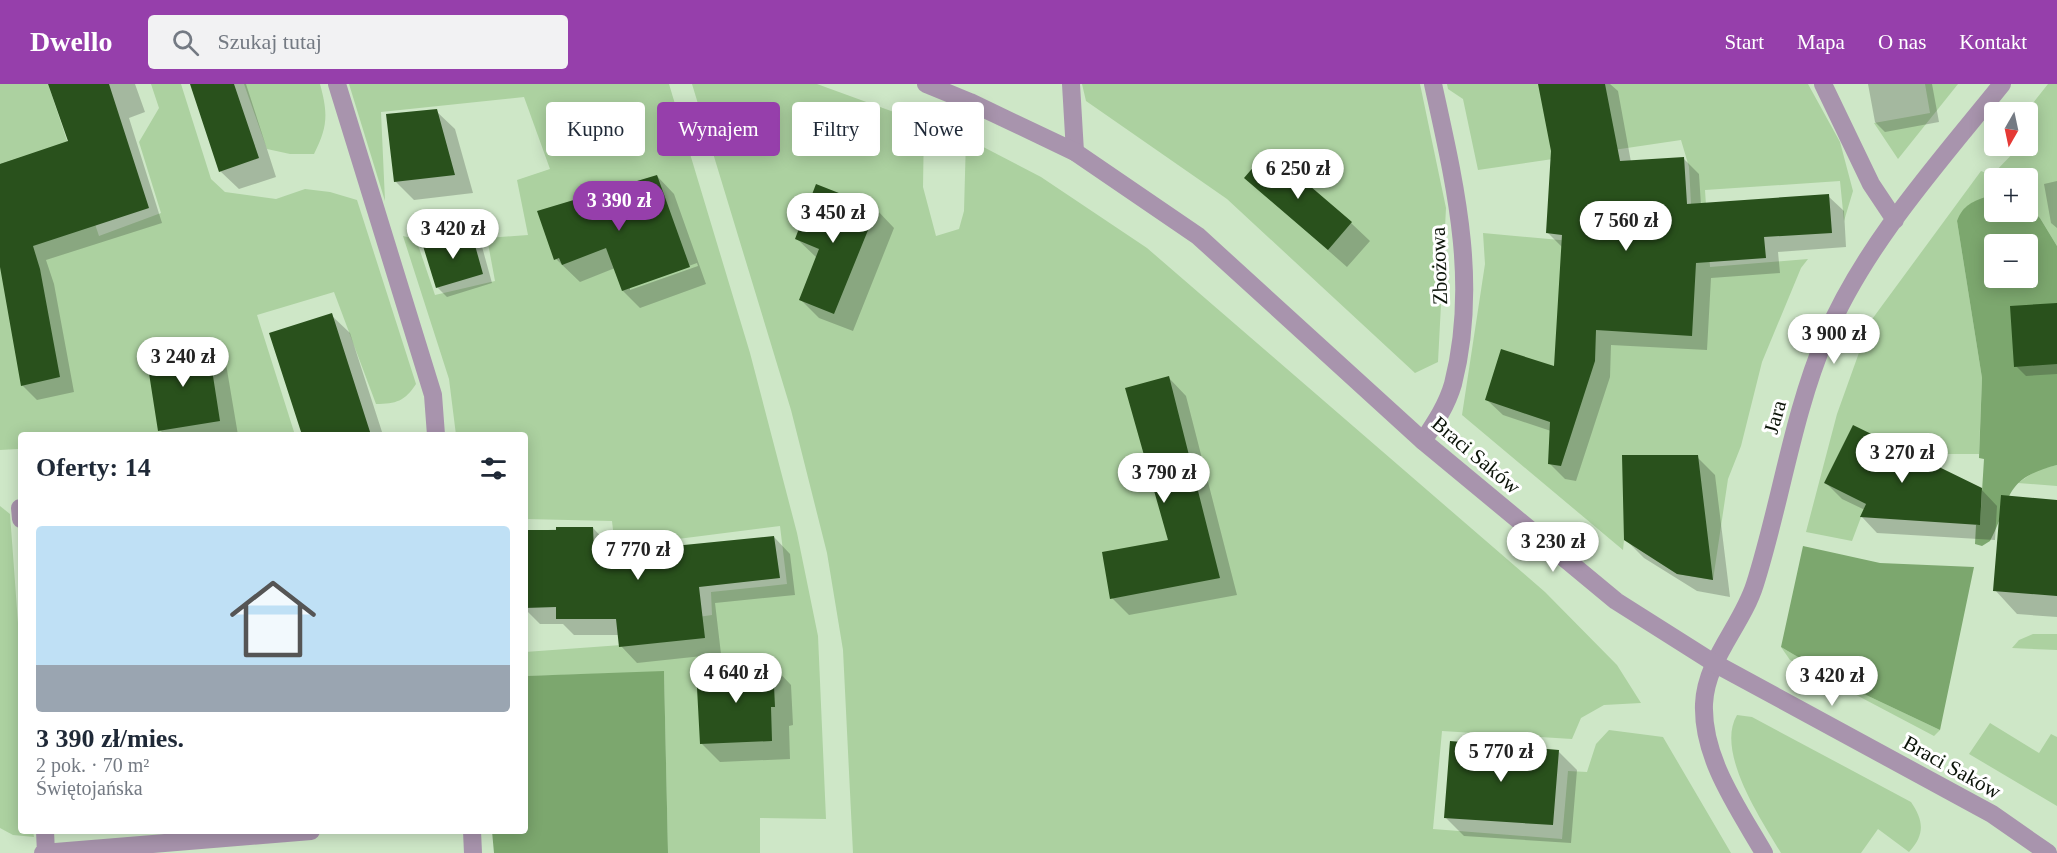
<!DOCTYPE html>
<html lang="pl">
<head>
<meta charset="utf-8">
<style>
	:root { --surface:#fff; --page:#f2f2f3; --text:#1f2937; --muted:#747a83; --line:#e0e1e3; --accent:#963fab }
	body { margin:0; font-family:"Times New Roman",serif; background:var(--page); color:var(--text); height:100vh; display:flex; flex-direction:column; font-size:22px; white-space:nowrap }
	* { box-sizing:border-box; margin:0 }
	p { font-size:20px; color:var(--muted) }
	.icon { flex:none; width:33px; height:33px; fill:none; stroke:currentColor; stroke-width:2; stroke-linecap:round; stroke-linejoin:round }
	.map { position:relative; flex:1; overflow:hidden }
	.details { position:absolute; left:18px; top:348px; width:510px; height:402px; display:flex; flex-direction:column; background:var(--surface); border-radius:6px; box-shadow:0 3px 15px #0003 }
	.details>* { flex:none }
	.top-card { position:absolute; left:546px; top:18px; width:570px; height:54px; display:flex; gap:12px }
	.needle { width:39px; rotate:189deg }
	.buttons { position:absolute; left:1984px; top:18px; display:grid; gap:12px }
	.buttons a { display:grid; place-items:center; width:54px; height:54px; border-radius:6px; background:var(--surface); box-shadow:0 3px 15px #0003; font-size:30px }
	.price { position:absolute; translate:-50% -51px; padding:0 14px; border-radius:21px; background:#fff; color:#222; font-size:20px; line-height:39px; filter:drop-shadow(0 2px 3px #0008) }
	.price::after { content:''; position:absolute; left:50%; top:36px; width:18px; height:14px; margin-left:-9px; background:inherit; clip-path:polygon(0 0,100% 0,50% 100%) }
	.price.active { background:var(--accent); color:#fff }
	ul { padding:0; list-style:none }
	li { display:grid; align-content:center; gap:12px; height:318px; padding:0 18px }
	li+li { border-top:2px solid var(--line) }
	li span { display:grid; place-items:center; height:186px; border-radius:6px; color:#555 }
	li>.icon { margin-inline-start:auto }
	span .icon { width:108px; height:108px; fill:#fffc; stroke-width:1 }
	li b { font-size:26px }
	h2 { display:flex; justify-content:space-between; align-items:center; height:72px; padding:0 18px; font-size:26px }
	.pill { padding:0 21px; border-radius:6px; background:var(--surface); box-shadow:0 3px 15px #0003; font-size:21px; line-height:54px }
	.pill.active { background:var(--accent); color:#fff }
	header { display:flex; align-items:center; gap:36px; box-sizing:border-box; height:84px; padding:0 30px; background:var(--accent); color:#fff }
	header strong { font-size:28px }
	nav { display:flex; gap:33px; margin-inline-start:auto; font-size:21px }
	.search { width:420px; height:54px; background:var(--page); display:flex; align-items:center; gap:15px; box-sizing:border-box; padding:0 21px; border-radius:6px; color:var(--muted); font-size:22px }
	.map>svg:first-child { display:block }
	.green { fill:#acd1a0 }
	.forest { fill:#7ca76e; fill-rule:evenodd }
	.shadow { fill:#0003; fill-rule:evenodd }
	.building { fill:#29511c }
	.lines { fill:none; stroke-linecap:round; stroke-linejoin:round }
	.minor { stroke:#a894ad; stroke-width:18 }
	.tertiary { stroke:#a894ad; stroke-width:18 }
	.labels { text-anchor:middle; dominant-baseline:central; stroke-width:6; stroke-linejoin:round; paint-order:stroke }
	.street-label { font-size:21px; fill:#0b1308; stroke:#fff }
</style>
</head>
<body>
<header>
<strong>Dwello</strong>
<div class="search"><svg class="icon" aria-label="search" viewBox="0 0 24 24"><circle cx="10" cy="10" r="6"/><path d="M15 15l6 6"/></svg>Szukaj tutaj</div>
<nav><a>Start</a><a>Mapa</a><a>O nas</a><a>Kontakt</a></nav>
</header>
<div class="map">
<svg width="2057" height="769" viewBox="0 0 2057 769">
	<rect width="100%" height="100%" fill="#cee7c7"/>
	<path class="green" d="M0,0H48L99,152L161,129L139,58L159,24L151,0H181L211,95L225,108L276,115L305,105L330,108L357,116L416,300C405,317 396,320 376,320L334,208L257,231L295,351H21V382L18,365L0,366Z
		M244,0H320C328,29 328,43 314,70H290L267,65Z
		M349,0H669L750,269L797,449L818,552L826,735L760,734V769H668L664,588L525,592V568L663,558L669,537L712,531L711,508L787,500L780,442L615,463L612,437L525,435V351H456L449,295L403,152L416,155L435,211L495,197L487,154L528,151L517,96L550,85L524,13L381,28L385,117Z
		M692,0H817L924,39L923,103L936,152L959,145L964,127L966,54L1041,93L1147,164L1545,508L1617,581L1641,619L1604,621L1581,634L1572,655L1442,647L1433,745L1562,755L1568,687L1587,688L1596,660L1609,646L1663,653L1731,769H853L843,566L827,469L791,326Z
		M1082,0H1420L1446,124L1438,278L1415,289L1227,115L1086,17Z
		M1447,0H1808L1840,58L1853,107L1844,137L1840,97L1705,106L1710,183L1808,175L1801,184L1762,278L1741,362L1728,395L1713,496L1677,490L1624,456L1623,466L1462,331L1485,180L1483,149L1616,161L1693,155L1689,83L1681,56L1478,86L1463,15L1448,5Z
		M1925,0H1958L1898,75L1874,39L1930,29Z
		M2048,0H2057V162L2040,134L2028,122V94H1995V112H1989L1957,137L1982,294L1979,370H1932L1930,385L1853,342L1824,399L1866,420L1852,457L1806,448L1837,330L1870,238L1981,87L1992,91L2020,62H2028L2026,28Z
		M2057,381V402L2018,399L2037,386Z
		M0,422L10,430L21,580V747H33L34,753L13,751L0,744Z
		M2033,550H2057V566L2012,564L2019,556Z
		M1781,563L1847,602L1940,646L1934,652L1790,576Z
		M1737,631L1752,633L1911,718C1924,737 1925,751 1909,768L1878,745L1861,769H1781C1762,737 1715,668 1737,631Z
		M1990,639L2039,669L2051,650L2057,653V722L1969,670Z"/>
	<path class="forest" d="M1989,112H1995V128H2028V122L2040,134L2057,162V381C2002,395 2012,415 1990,457L1982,462L1975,460L1976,441L1980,440L1984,375L1979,374L1982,294L1957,137C1963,121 1973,117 1989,112ZM1995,160H2028V194H1995Z
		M1803,462L1880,479L1974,483L1940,646L1847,602L1781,563Z
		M664,587L668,769H494L492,747H525V592Z"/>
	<path class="shadow" d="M49,0H135L145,28L129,34L162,139L46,176L54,200L74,308L37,316L22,301L0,176V80L70,58Z
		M191,0H246L276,93L239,105L220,87Z
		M1562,0H1610L1618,7L1631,78L1684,75L1699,90L1701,121L1828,112L1844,127L1846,163L1778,168L1780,189L1711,194L1707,266L1611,261L1610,293L1576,397L1565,395L1549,379L1551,347L1503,331L1487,316L1555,284L1563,164L1548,149Z
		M1868,0H1932L1939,38L1885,48L1875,38Z
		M436,27L455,45L473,109L414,116L395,97Z
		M657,92L674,110L706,200L640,224L623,207L615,184L580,198L556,175ZM697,179L698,182L630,206V203Z
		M1246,94L1351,139L1370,157L1347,183Z
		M2057,97V144L2051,139L2044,100Z
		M876,125L894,144L853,247L819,234L800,215L817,174L796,154Z
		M471,149L481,159L492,199L447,213L437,203Z
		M2057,221V290L2026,292L2016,282Z
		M331,231L350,249L383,351H304Z
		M208,261L226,280L238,351H165L160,346Z
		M1169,294L1186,312L1237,511L1129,531L1112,514L1170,457Z
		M1697,373L1715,391L1730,513L1697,507L1644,474L1625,455Z
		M1826,399L1981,405L1997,422L1995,456L1877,449L1862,433L1865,426L1842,415Z
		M2057,418V533L2017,530L1995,506Z
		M593,444L609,461V470L774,453L790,470L795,511L715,519L721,570L637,579L621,562L620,551H574L563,540H540L525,525V447Z
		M773,582L791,601L793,641L789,642L790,675L720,678L701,659Z
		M1558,667L1577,686L1571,759L1464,752L1445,733Z"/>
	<path class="building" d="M48,0H109L149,124L33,162L40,185L60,293L21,302L0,183V80L68,57Z
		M190,0H234L259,74L219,88Z
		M1538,0H1605L1620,77L1684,73L1687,120L1829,110L1832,149L1764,153L1766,174L1696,179L1692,252L1596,246L1595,277L1561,382L1548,380L1550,338L1485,316L1501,265L1554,282L1562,151L1546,149L1551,67Z
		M437,25L455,91L394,98L386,30Z
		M1268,66L1352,138L1328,166L1244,94Z
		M657,91L690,183L622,207L606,164L562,181L559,174L554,176L537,127Z
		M816,100L877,124L834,230L799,216L819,165L795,155Z
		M471,147L483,190L436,204L423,162Z
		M2057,219V280L2014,283L2010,222Z
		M332,229L371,351H302L269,249Z
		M208,260L220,337L158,347L146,270Z
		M1169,292L1220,494L1110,515L1102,468L1168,456L1125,304Z
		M1853,341L1982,404L1980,441L1860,433L1866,420L1824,399Z
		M1622,371H1698L1713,496L1677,490L1624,456Z
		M2001,411L2057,416V512L1993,507Z
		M556,443H593L594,470L774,452L780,494L699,503L705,554L619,563L616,535H556V523L525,524V446H556Z
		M773,581L775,623H771L772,657L700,660L696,585Z
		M1450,657L1559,666L1553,741L1444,734Z"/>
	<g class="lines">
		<path class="minor" d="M337,0L433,311L436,351
			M1071,0L1075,68
			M1823,0L1871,100L1895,136
			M1423,357C1435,339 1447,321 1453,300C1479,198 1455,100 1433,0
			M20,424L21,435
			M45,747L46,769
			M472,747L473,769
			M43,769L311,747
			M1764,769C1738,724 1702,674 1704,620C1706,575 1742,542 1755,500C1781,418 1792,332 1826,252C1865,160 1940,77 2002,0"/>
		<path class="tertiary" d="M926,0L970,18L1075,68L1198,152L1423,357L1616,517L1714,579L1992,730L2048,769"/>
	</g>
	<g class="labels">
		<g class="street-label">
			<text transform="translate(1439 182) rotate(-92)">Zbożowa</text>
			<text transform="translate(1775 333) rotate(-74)">Jara</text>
			<text transform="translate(1476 371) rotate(40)">Braci Saków</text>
			<text transform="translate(1952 683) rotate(29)">Braci Saków</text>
		</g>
	</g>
</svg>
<div class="buttons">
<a><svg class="needle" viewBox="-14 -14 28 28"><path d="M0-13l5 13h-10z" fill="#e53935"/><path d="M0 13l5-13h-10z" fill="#747a83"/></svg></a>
<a>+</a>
<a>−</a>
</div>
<b class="price" style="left:1298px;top:116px">6 250 zł</b>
<b class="price active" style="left:619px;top:148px">3 390 zł</b>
<b class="price" style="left:833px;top:160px">3 450 zł</b>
<b class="price" style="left:1626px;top:168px">7 560 zł</b>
<b class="price" style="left:453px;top:176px">3 420 zł</b>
<b class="price" style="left:1834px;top:281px">3 900 zł</b>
<b class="price" style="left:183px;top:304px">3 240 zł</b>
<b class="price" style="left:1902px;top:400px">3 270 zł</b>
<b class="price" style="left:1164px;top:420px">3 790 zł</b>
<b class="price" style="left:1553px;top:489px">3 230 zł</b>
<b class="price" style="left:638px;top:497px">7 770 zł</b>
<b class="price" style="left:736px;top:620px">4 640 zł</b>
<b class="price" style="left:1832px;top:623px">3 420 zł</b>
<b class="price" style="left:1501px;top:699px">5 770 zł</b>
<div class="top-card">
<a class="pill">Kupno</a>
<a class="pill active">Wynajem</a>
<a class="pill">Filtry</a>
<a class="pill">Nowe</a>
</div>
<section class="details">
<h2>Oferty: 14<svg class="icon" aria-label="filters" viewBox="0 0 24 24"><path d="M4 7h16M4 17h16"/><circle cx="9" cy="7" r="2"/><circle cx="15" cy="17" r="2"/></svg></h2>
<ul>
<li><span style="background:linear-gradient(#bfe0f5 75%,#9aa5b1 0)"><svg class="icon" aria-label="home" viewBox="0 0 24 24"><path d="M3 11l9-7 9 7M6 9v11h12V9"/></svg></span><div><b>3 390 zł/mies.</b><p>2 pok. · 70 m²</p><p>Świętojańska</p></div></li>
</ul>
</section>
</div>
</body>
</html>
